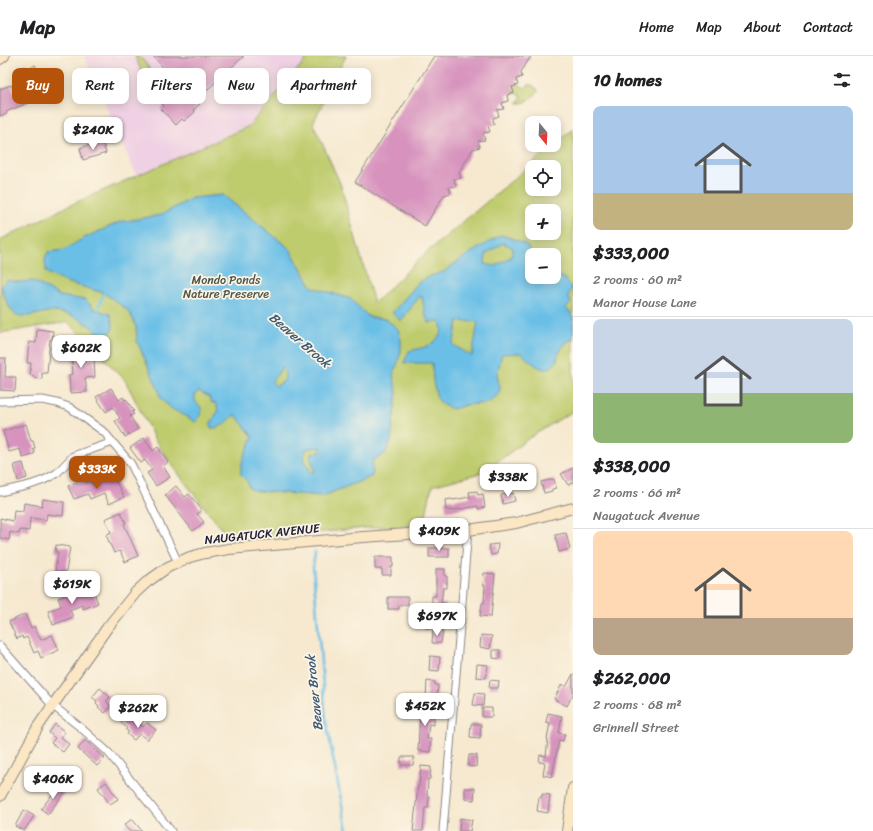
<!DOCTYPE html>
<html lang="en">
<head>
<meta charset="utf-8">
<style>
	:root { --surface:#fff; --page:#f2f2f2; --text:#202124; --muted:#757577; --line:#e0e0e0; --accent:#b45309 }
	body { margin:0; font-family:Sriracha,sans-serif; background:var(--page); color:var(--text); height:100vh; display:flex; flex-direction:column; font-size:15px; white-space:nowrap }
	* { box-sizing:border-box; margin:0 }
	p { font-size:13px; color:var(--muted) }
	.icon { flex:none; width:22px; height:22px; fill:none; stroke:currentColor; stroke-width:2; stroke-linecap:round; stroke-linejoin:round }
	.map { position:relative; flex:1; overflow:hidden }
	.side { display:flex; flex-direction:column; background:var(--surface); width:300px }
	.side>* { flex:none }
	.hud { position:absolute; left:12px; top:12px; width:380px; height:36px; display:flex; gap:8px }
	.needle { width:26px; rotate:162deg }
	.fabs { position:absolute; left:525px; top:60px; display:grid; gap:8px }
	.fabs a { display:grid; place-items:center; width:36px; height:36px; border-radius:8px; background:var(--surface); box-shadow:0 2px 10px #0003; font-size:20px }
	.price { position:absolute; translate:-50% -34px; padding:0 9px; border-radius:8px; background:#fff; color:#222; font-size:13px; line-height:26px; filter:drop-shadow(0 1px 2px #0008) }
	.price::after { content:''; position:absolute; left:50%; top:24px; width:12px; height:9px; margin-left:-6px; background:inherit; clip-path:polygon(0 0,100% 0,50% 100%) }
	.price.active { background:var(--accent); color:#fff }
	ul { padding:0; list-style:none }
	li { display:grid; align-content:center; gap:8px; height:212px; padding:0 20px }
	li+li { border-top:1px solid var(--line) }
	li span { display:grid; place-items:center; height:124px; border-radius:8px; color:#555 }
	li>.icon { margin-inline-start:auto }
	span .icon { width:72px; height:72px; fill:#fffc; stroke-width:1 }
	li b { font-size:17px }
	h2 { display:flex; justify-content:space-between; align-items:center; height:48px; padding:0 20px; font-size:17px }
	.pill { padding:0 14px; border-radius:8px; background:var(--surface); box-shadow:0 2px 10px #0003; font-size:14px; line-height:36px }
	.pill.active { background:var(--accent); color:#fff }
	header { display:flex; align-items:center; gap:24px; box-sizing:border-box; height:56px; padding:0 20px; background:var(--surface); border-bottom:1px solid var(--line) }
	header strong { font-size:19px }
	nav { display:flex; gap:22px; margin-inline-start:auto; font-size:14px }
	main { display:flex; flex:1; min-height:0 }
	.map>svg:first-child { display:block }
	.built { fill:#f0d0e4 }
	.green { fill:#bfcc6e; stroke:#707754; fill-rule:evenodd }
	.water { fill:#6abfe7; stroke:#467091; fill-rule:evenodd }
	.lines { fill:none; stroke-linecap:round; stroke-linejoin:round }
	.stream { stroke:#6abfe7; stroke-width:2.5 }
	.building { fill:#d793be }
	.street-casing { stroke:#8c8686; stroke-width:9 }
	.secondary-casing { stroke:#8c8686; stroke-width:12 }
	.street { stroke:#fff; stroke-width:7 }
	.secondary { stroke:#fbe7c3; stroke-width:10 }
	.labels { text-anchor:middle; dominant-baseline:central; stroke-width:3.5; stroke-linejoin:round; paint-order:stroke }
	.park-label { font-size:12px; fill:#51554a; stroke:#fcf5e5 }
	.street-label { font-size:12px; fill:#22223b; stroke:#fcf5e5 }
	.water-label { font-size:13px; font-style:italic; fill:#3b5977; stroke:#fcf5e5 }
</style>
</head>
<body>
<header>
<strong>Map</strong>
<nav><a>Home</a><a>Map</a><a>About</a><a>Contact</a></nav>
</header>
<main>
<div class="map">
<svg width="573" height="775" viewBox="0 0 573 775">
	<rect width="100%" height="100%" fill="#fcf5e5"/>
	<filter id="ink" filterUnits="userSpaceOnUse"><feTurbulence type="fractalNoise" baseFrequency=".025" numOctaves="2"/><feDisplacementMap in="SourceGraphic" scale="8" xChannelSelector="R" yChannelSelector="G"/><feConvolveMatrix kernelMatrix="1 2 1 2 8 2 1 2 1" color-interpolation-filters="sRGB"/></filter>
	<filter id="wash" filterUnits="userSpaceOnUse"><feTurbulence type="fractalNoise" baseFrequency=".012" numOctaves="4" result="noise"/><feDisplacementMap in="SourceGraphic" scale="16" xChannelSelector="R" yChannelSelector="G"/><feGaussianBlur stdDeviation="0.9" result="paint"/><feColorMatrix in="noise" values="0 0 0 0 0 0 0 0 0 0 0 0 0 0 0 0 0 1.4 0 .05"/><feComposite in="paint" operator="in"/></filter>
	<g filter="url(#wash)">
		<rect width="100%" height="100%" fill="#f6e9d0"/>
		<path class="built" d="M84,0H309L249,69L136,119Z"/>
		<path class="green" d="M135,0H139C149,11 161,23 144,35H142L141,33L147,29Z
			M309,0H346L313,67L340,127L374,247L425,198L573,73V355L529,382L484,416L432,430L424,469L366,472L231,485L183,424L155,384L125,324L68,266L0,277V184L68,150L249,70ZM532,111H554V133H532ZM532,155H554V177H532ZM532,199H554V221H532Z
			M458,0H470L525,32L528,29H532L537,33L538,36C532,41 527,48 518,47V46L522,41Z"/>
		<path class="water" d="M223,139L290,193L312,231L351,243L369,261L386,263L398,273L401,284V295L398,306L393,319L397,336L391,385L385,398L373,404L372,411L373,415L372,420L366,423L323,440L256,435L250,433L247,425L241,419C239,406 248,393 253,381L235,358C229,365 221,373 211,372V367L218,355L216,347H212L209,341L199,335L195,339V345L202,353L199,362L195,366L189,362L172,353L161,343L158,333L137,285L136,271L131,259L125,252L104,237L63,225L46,216L45,202L48,196L64,194L84,182L120,166L161,159L192,142ZM281,311L284,314L285,324L276,330L272,326C274,319 279,320 281,311ZM321,391L320,396L312,397L311,403L315,415L311,416L303,403L306,393Z
			M501,179L514,183L527,189L532,202V221H554V220L563,221L572,232L568,240L571,247L566,252L573,260V283C565,285 557,297 557,305C555,307 552,311 549,312C541,317 527,302 521,297L502,298L497,319L500,332L499,338L488,347L466,349L453,353L443,349L437,342L433,325L432,307H404L409,295C425,291 434,291 442,275L441,269L437,265L429,267L425,258L422,241H419L401,265L392,257L419,226L431,220L443,216L467,199ZM503,187L513,192L511,201L495,210L485,208L486,198ZM458,265L478,266L472,300L453,289Z
			M7,224L18,226L33,225L60,240L86,244L94,253L110,258L113,269L112,275L102,280C88,267 70,255 49,256C41,257 23,263 15,258C11,256 1,236 2,231C2,227 5,226 7,224Z"/>
		<g class="lines">
			<path class="stream" d="M96,255H97L104,237H107
				M315,496L313,511L326,665L347,775"/>
		</g>
		<g id="blocks">
			<path class="building" d="M153,0H244L196,44L200,48L193,54L195,56L184,65L182,63L176,69L161,53L164,50L157,43L176,26Z
				M434,0H531L521,16L522,21L516,23L518,29L512,31L514,37L507,39L508,45L502,47L504,53L497,54L499,60L493,62L494,68L488,70L490,76L483,77L485,84L478,85L480,91L473,93L459,116L461,122L454,123L456,130L449,131L451,137L444,139L425,170L355,126Z
				M35,9L39,15L33,19L37,25L29,31L17,15L25,10L28,14Z
				M11,29L18,44L31,34L36,40L27,47L6,56L7,58L0,60V33Z
				M102,85L106,97L83,104L80,92Z
				M37,273L53,275L52,284H50L47,317H42V323L34,322V320L30,319L31,307H27L29,286L36,287Z
				M87,289L88,303H94L95,321L85,322L87,336L70,337L69,319L73,318L71,290Z
				M0,302H6L5,321H16L15,335L0,334Z
				M111,332L119,344L123,341L125,344L126,343L134,355L132,356L134,358L130,360L138,373L125,381L115,365L120,362L113,351L106,356L96,341Z
				M26,368L31,385H33L35,392L33,393L35,397L33,398V399L23,402L20,393L9,396L3,375Z
				M144,382L153,395L158,391L168,406L163,410L170,421L156,430L147,417L152,414L145,404L141,407L130,392Z
				M23,407L27,422L18,425L14,409Z
				M573,412V426L568,429L561,418Z
				M108,421L110,426L115,424L124,441L109,448L104,437L90,443L88,438L74,443L68,430L84,423L86,427L91,425L92,428Z
				M554,423L556,432L552,433V435L544,437L541,426Z
				M176,430L185,441L189,438L202,454L197,458L204,466L193,475L165,439Z
				M477,435L478,439L483,438L485,451L478,453V450L449,455V454H446L445,444L452,443L453,444L470,441L469,436Z
				M513,437L515,445L503,448L501,439Z
				M43,443L64,446L63,460L47,458L46,464L30,462L29,475L20,474L19,478L10,476L9,484L0,482V462L13,465L14,454L23,455L24,447L42,450Z
				M121,456L126,467L124,468L138,500L125,506L120,495L114,497L106,479L111,476L105,463Z
				M566,477L570,493L559,496L555,479Z
				M498,488L497,498L491,499L489,489Z
				M56,489L70,491L66,516L55,515L58,496H55Z
				M429,492H449V501H429Z
				M375,501H393V511H391V519H382V513H375Z
				M436,513H445V520H447V532H443L441,547L446,548L445,561L435,560L436,547H432V540H436Z
				M484,517L495,518L491,561L480,560L482,547H484L485,529H483Z
				M78,534L80,539L93,534L98,547L83,553L82,549L70,554L73,561L53,569L48,555L61,550L58,542Z
				M388,541H408V549H399V553H388Z
				M25,558L31,572L34,570L41,584L52,579L59,594L41,602L38,595L34,597L27,581L23,583L22,580L17,583L9,566Z
				M426,566L436,567L435,573L425,572Z
				M433,574L443,575L441,587H432Z
				M481,579L492,580L490,593L480,591Z
				M493,594H500V603L493,602Z
				M430,600L440,601L439,615L429,614Z
				M477,608L488,609L486,622L476,621Z
				M573,618V638L567,650L554,643L562,628L566,631Z
				M490,624L499,625L498,632H489Z
				M427,625L435,626V629H438L437,641H426Z
				M100,632L110,641L106,645L111,650L105,657L98,651L99,650L96,647L97,645L92,641Z
				M475,637L484,638L483,650L473,649Z
				M417,646L427,647L426,656L434,657V669L429,668L427,683H431L430,696L418,695L420,653H417Z
				M482,652H492V661H482Z
				M548,657L562,660L559,677L565,678L563,685L559,684L552,721L543,719L545,707L539,706L540,699L546,700L548,684L547,683L550,667L546,666Z
				M129,659L143,671L147,667L156,674L147,684L140,678L134,684L127,678L129,676L126,674L127,672L121,667Z
				M55,668L65,676L61,681L69,688L63,696L51,687L55,682L49,677Z
				M471,668H481L480,682L470,681Z
				M85,684L105,702L97,710L78,693Z
				M469,699H477L476,711L468,710Z
				M401,701H414L413,709H401Z
				M421,710L431,711L430,723H428L427,740H429L428,752H425L423,775H413L418,730H419Z
				M106,726L118,743L110,748L98,732Z
				M58,731L65,736L48,758L41,753Z
				M465,732H475L474,744L465,743Z
				M542,738L550,739L548,757L537,755L539,741H542Z
				M24,754L34,760L24,775L15,770Z
				M460,762L472,764L470,775H459Z
				M132,763L142,775H129L124,769Z"/>
		</g>
	</g>
	<g filter="url(#ink)">
		<use href="#blocks" fill-opacity="0" stroke="#8c8686" stroke-width="1"/>
		<g class="lines">
			<g class="street-casing">
				<path id="street" d="M0,345L42,344L57,347L69,351L104,376L131,408L178,506
					M0,436L30,429L44,424L57,417L73,400L113,386
					M0,590L52,649L80,671L108,696L171,775
					M443,775L468,474"/>
			</g>
			<g class="secondary-casing">
				<path id="secondary" d="M0,3L4,0
					M0,740L39,669L107,572L136,536L147,526L168,511L190,501L205,497L229,493L363,481L468,474L516,467L573,452
					M567,775L573,732"/>
			</g>
			<use href="#street" class="street"/>
			<use href="#secondary" class="secondary"/>
		</g>
	</g>
	<g class="labels">
		<g class="park-label">
			<text x="226" y="224">Mondo Ponds<tspan x="226" dy="14">Nature Preserve</tspan></text>
		</g>
		<g class="street-label">
			<text transform="translate(262 478) rotate(-6)">NAUGATUCK AVENUE</text>
		</g>
		<g class="water-label">
			<text transform="translate(300 284) rotate(41)">Beaver Brook</text>
			<text transform="translate(314 637) rotate(-96)">Beaver Brook</text>
		</g>
	</g>
</svg>
<div class="fabs">
<a><svg class="needle" viewBox="-14 -14 28 28"><path d="M0-13l5 13h-10z" fill="#e53935"/><path d="M0 13l5-13h-10z" fill="#757577"/></svg></a>
<a><svg class="icon" aria-label="locate" viewBox="0 0 24 24"><circle cx="12" cy="12" r="6"/><path d="M12 2v4M12 18v4M2 12h4M18 12h4"/></svg></a>
<a>+</a>
<a>−</a>
</div>
<b class="price" style="left:93px;top:95px">$240K</b>
<b class="price" style="left:81px;top:313px">$602K</b>
<b class="price active" style="left:97px;top:434px">$333K</b>
<b class="price" style="left:508px;top:442px">$338K</b>
<b class="price" style="left:439px;top:496px">$409K</b>
<b class="price" style="left:72px;top:549px">$619K</b>
<b class="price" style="left:437px;top:581px">$697K</b>
<b class="price" style="left:425px;top:671px">$452K</b>
<b class="price" style="left:138px;top:673px">$262K</b>
<b class="price" style="left:53px;top:744px">$406K</b>
<div class="hud">
<a class="pill active">Buy</a>
<a class="pill">Rent</a>
<a class="pill">Filters</a>
<a class="pill">New</a>
<a class="pill">Apartment</a>
</div>
</div>
<section class="side">
<h2>10 homes<svg class="icon" aria-label="filters" viewBox="0 0 24 24"><path d="M4 7h16M4 17h16"/><circle cx="9" cy="7" r="2"/><circle cx="15" cy="17" r="2"/></svg></h2>
<ul>
<li><span style="background:linear-gradient(#a9c7e8 70%,#c2b280 0)"><svg class="icon" aria-label="home" viewBox="0 0 24 24"><path d="M3 11l9-7 9 7M6 9v11h12V9"/></svg></span><div><b>$333,000</b><p>2 rooms · 60 m²</p><p>Manor House Lane</p></div></li>
<li><span style="background:linear-gradient(#c9d6e8 60%,#8fb573 0)"><svg class="icon" aria-label="home" viewBox="0 0 24 24"><path d="M3 11l9-7 9 7M6 9v11h12V9"/></svg></span><div><b>$338,000</b><p>2 rooms · 66 m²</p><p>Naugatuck Avenue</p></div></li>
<li><span style="background:linear-gradient(#ffd9b3 70%,#b9a48a 0)"><svg class="icon" aria-label="home" viewBox="0 0 24 24"><path d="M3 11l9-7 9 7M6 9v11h12V9"/></svg></span><div><b>$262,000</b><p>2 rooms · 68 m²</p><p>Grinnell Street</p></div></li>
</ul>
</section>
</main>
</body>
</html>
